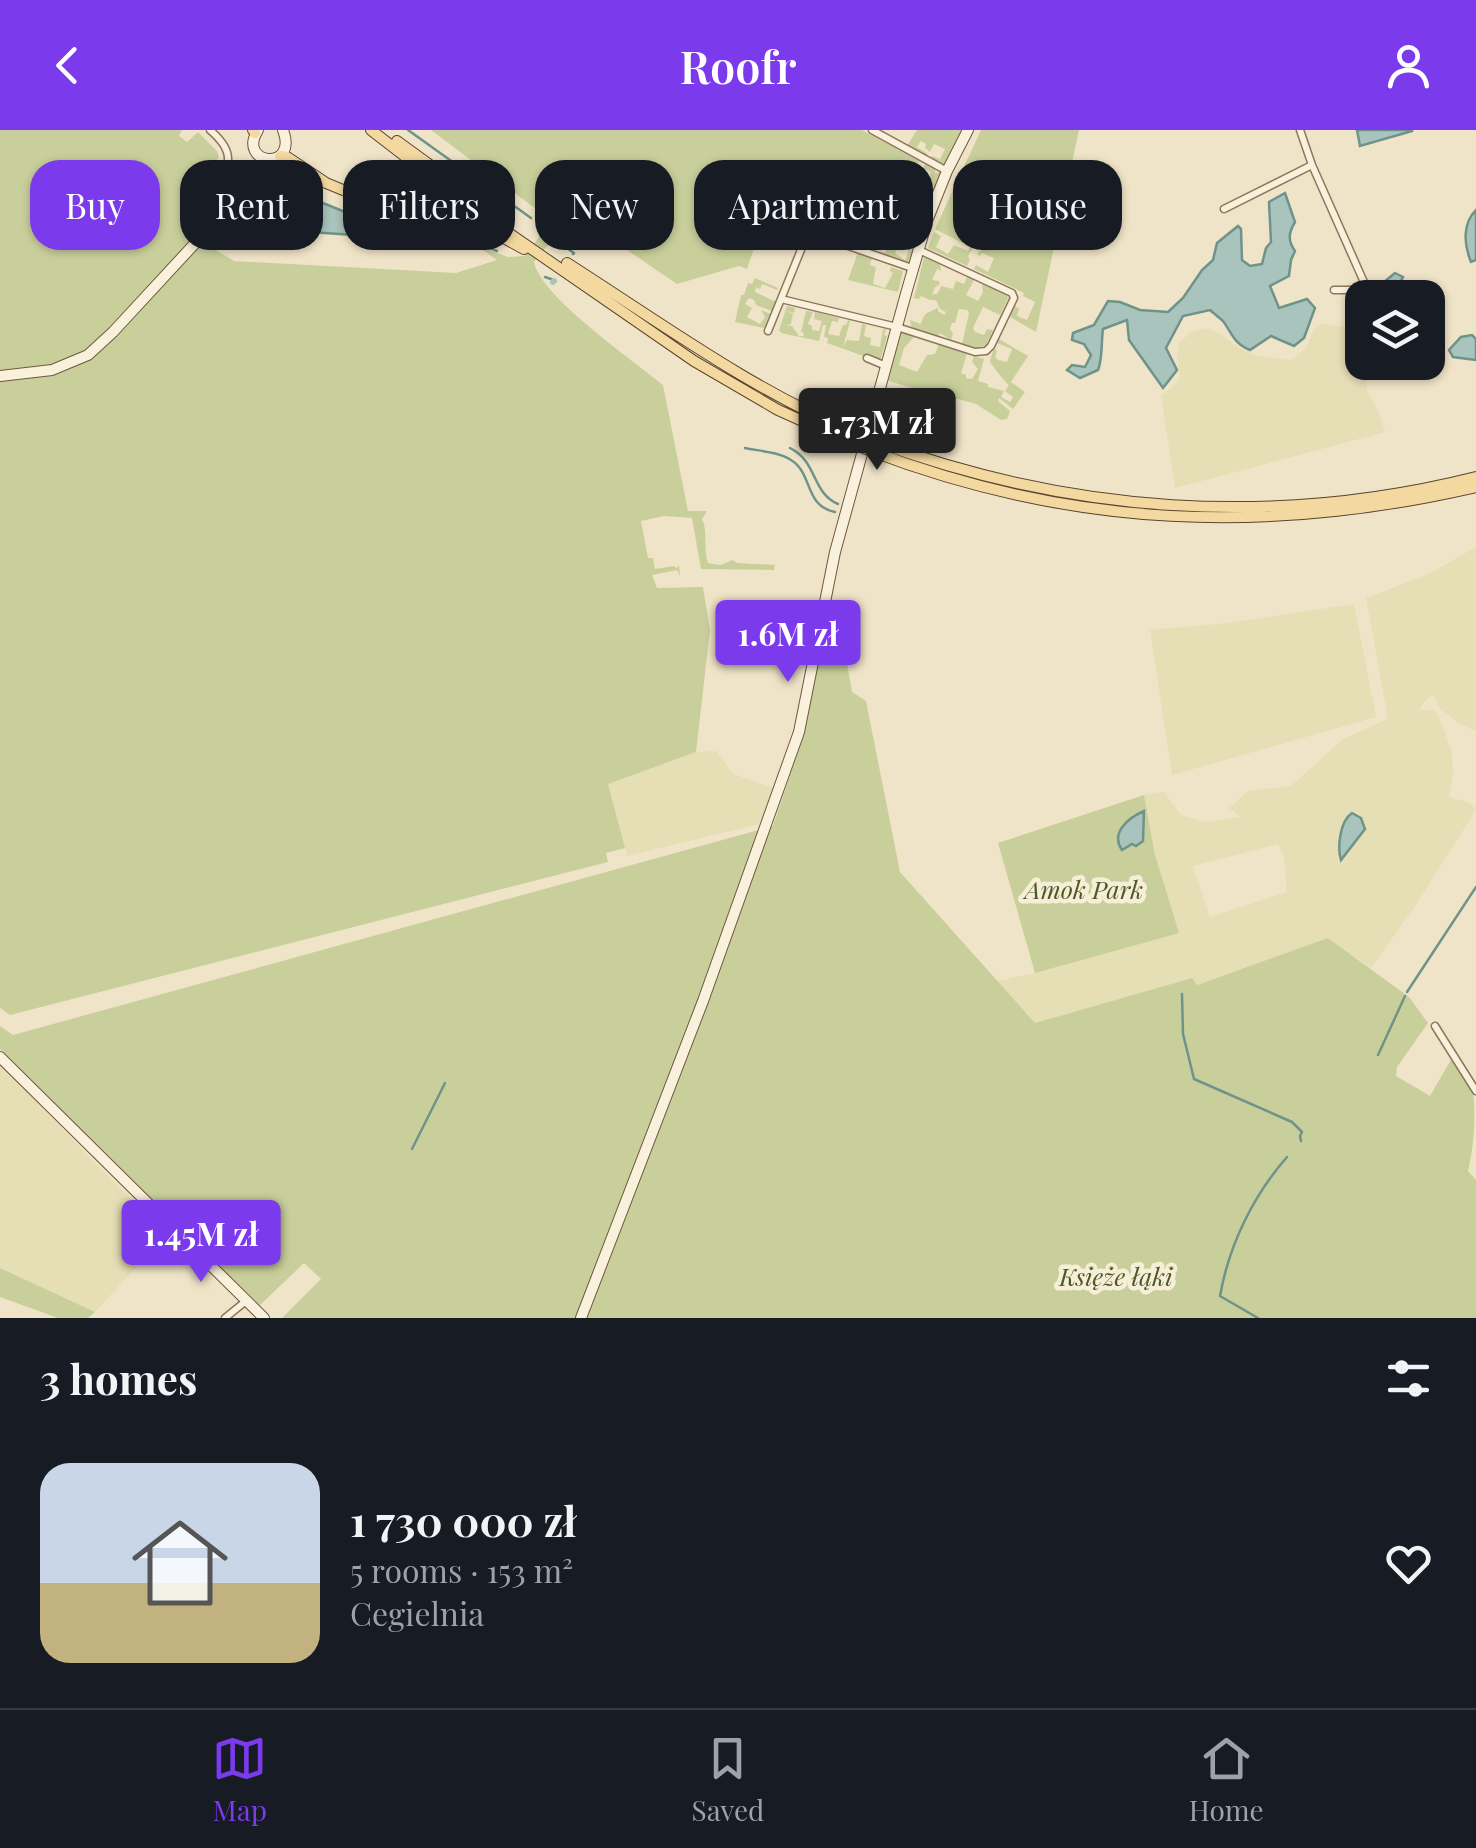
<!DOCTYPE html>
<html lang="en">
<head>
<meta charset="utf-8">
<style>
	:root { --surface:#171b24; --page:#242831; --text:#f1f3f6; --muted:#9ea1a6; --line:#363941; --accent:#7c3aed }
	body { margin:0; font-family:"Playfair Display",serif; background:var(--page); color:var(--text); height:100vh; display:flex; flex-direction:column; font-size:38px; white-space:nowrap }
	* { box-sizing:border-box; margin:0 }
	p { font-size:32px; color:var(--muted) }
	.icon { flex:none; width:55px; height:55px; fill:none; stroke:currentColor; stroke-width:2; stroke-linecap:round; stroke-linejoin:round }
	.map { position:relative; height:1188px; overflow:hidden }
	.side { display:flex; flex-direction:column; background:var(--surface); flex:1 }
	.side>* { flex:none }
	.hud { position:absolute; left:30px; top:30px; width:1418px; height:90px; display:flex; gap:20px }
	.tools { position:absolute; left:1345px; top:150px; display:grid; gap:20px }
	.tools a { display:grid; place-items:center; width:100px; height:100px; border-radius:20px; background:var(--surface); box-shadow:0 2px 8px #0004; font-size:50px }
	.price { position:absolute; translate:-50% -85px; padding:0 22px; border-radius:10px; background:var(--accent); color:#fff; font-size:32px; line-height:65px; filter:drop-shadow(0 2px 5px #0008) }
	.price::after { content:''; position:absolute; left:50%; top:60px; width:30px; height:22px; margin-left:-15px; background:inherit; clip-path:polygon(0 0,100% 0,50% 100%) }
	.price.selected { background:#222; color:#fff }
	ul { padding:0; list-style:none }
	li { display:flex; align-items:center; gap:30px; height:250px; padding:0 40px }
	li span { display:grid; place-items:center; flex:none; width:280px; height:200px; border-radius:30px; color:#555 }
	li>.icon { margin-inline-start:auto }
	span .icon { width:120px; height:120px; fill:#fffc; stroke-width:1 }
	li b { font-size:42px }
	h2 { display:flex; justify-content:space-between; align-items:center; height:120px; padding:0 40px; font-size:42px }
	.tag { padding:0 35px; border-radius:30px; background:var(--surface); box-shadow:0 2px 8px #0004; font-size:35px; line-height:90px }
	.tag.selected { background:var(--accent); color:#fff }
	header { display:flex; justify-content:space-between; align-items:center; height:130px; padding:0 40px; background:var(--accent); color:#fff; font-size:45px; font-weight:600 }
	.dock { display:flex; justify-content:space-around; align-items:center; height:140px; border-top:2px solid var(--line); background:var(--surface); font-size:28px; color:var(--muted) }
	.dock a { display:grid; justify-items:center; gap:5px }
	.dock .selected { color:var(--accent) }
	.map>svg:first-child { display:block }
	.farmland { fill:#e6deb5; fill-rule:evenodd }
	.green { fill:#c9cf9b }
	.water { fill:#a9c4bc; stroke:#6f938a; stroke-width:2.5 }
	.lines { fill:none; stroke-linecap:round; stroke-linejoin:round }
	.stream { stroke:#6f938a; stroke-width:2.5 }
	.canal { stroke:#a9c4bc; stroke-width:6 }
	.street-casing { stroke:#8d765c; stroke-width:9 }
	.secondary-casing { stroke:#6f573f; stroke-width:12 }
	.primary-casing { stroke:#5b4430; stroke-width:12 }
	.street { stroke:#faf1dc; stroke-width:6 }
	.secondary { stroke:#faf1dc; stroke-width:10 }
	.primary { stroke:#f3d9a0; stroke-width:10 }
	.primary-bridge-casing { stroke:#5b4430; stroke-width:12; stroke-linecap:butt }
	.primary-bridge { stroke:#f3d9a0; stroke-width:10 }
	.labels { text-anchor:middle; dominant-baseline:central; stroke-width:9; stroke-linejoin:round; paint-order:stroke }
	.park-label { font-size:25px; font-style:italic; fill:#4d5a26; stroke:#f7eed8 }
</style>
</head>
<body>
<header><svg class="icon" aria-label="back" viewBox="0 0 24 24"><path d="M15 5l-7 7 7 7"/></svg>Roofr<svg class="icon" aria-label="person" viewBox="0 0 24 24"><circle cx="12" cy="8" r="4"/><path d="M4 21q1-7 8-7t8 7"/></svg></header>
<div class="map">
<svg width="1476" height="1188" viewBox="0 0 1476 1188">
	<rect width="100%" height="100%" fill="#f0e4c8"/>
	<path class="farmland" d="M1322,194L1344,197L1355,209L1368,262L1378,280L1385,302L1175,358L1161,265L1176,254L1180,247L1177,224L1179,213L1191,202L1206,198L1219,203L1239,218L1258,226L1291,230L1307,217L1313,200Z
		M1476,417V601L1460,594L1440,579L1433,565L1426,570L1419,580H1435L1443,597L1452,623L1453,646L1449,667L1464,671L1472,675L1476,680L1414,778L1371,838L1328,808L1196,855L1191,848L1035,893L997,851L1035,843L1155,725L1144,665L1164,662L1181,685L1205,692L1241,687L1229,678L1248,661L1291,656L1343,609L1388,589L1366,468L1429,444ZM1278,714L1284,727L1287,762L1210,787L1193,736Z
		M1354,474L1376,587L1172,645L1150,500L1228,493Z
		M716,621L733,644L774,658L760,694L627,726L608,654L696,622Z
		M0,934L92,1030L167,1104L95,1182L0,1138Z"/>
	<path class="green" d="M0,0H182L179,6L187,12L198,2L217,21L219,27L192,61L185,80L211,117L234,131L456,143L497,130L476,115L508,127L525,126L539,107L536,79L431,0H862L919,31L913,48L928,51L931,42L923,38L926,33L936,39L935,43L940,42L941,44L930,74L924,73L929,77L921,99L915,100V97L833,65L837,52L831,64L772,43L755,77L765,86L747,139L739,136L677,154L605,105L571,104L547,116L534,132C540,166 634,231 663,255L688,381H707L702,389C708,400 703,418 708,433L720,435L733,430L737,433L775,435L774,440L701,439L692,388L664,386L641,391L648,428H653L655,439L673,436L677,438L679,435L680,446L677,440L652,445L657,458L703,457L710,500L696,622L608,654L625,718L606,723L608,732L10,885L0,878Z
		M917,0H965L944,35L930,30L932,26L940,29L945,19L934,14L930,22L925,18L926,14L921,11L917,17L928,24L925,26L907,16Z
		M981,0H1079L1036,202L1010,187L1014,175L1019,179L1017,186L1027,190L1035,172L1023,166L1024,163L974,139L976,135L988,142L994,128L982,123L980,126L977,124L981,120L974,116L968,126L970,130L967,136L928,118L934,102L941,106L936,117L948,124L954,115L968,121L970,117L935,99Z
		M805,94L845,109L848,105L865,111L868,103L874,108L876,103H881L879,109L883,112L881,115L878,114L876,120L885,123L889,113L894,114L893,118L896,120L895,123L905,130L909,119L904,116L907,106L913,107L914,105L918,109L910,134H904L804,97Z
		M858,122L872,128L870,135L876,137L873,154L885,158L893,143L890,141L891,137L903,141L898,162L848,150Z
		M924,127L940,134L941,141L937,139L932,150L939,151L940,154L935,157L932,165L938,163L941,156L953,159L956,151L964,154L967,147L974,150L966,165L978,171C984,161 983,164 982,153L1006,164L1008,168L1000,185L983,177L973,198L975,202L984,205L987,199L993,200L986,215L976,218L962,214L969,183L967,180L959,179L955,193H952L950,199L953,203L951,210L940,203L938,207L912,199L910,190L921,194C925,179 930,184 938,177V181L944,185L946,182L940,179L936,170H930L921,166L919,169L914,168Z
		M755,148L778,158L777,160L762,154L760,159L756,157L755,162L772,170V172L773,170L778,171L774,182L756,175L754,170L749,168L745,174L752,178L747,187L760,194L765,187L761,180L771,184L764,198L735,192L741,165H744L748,153L752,154Z
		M787,176L795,178L794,183L786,181L793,184L791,194L786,195L792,196L799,206H803L804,203L801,202L806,181L813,182L808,194L812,196V200L819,201L822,191L814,189L815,182L839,188L838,192L832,191L828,204L839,206L843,195H846L848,190L850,191L843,217L847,210L859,211L862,194L866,195L864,206L871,208L870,215L880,217L883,199H886L884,205L887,206L880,232L827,213L828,208L824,207L826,195H823L819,211L781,203L779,200Z
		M901,202L915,206L904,218L899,235L917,242L927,225L935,224L939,214L967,224L961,243L966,245V248L972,249L978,239L972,232L974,226L984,229L978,251L988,254V257L1004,261L1001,267L1010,272L1013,267L1005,261L1009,255C1006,253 990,233 989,230L992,232L990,230L994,219L997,220L995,227L998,230L1007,232L1012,219L997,213L999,209L1028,226L1011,252L1025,262L1013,279L999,268L998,271L1010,281L1007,289L1001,290L976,274L951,267L949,269L889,251L888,250Z
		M823,513L846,528L852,562L866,571L900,742L1035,893L1192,848L1197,855L1328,808L1409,867L1428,893L1397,937L1396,946L1430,966L1452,928C1458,938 1469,950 1473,962C1476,986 1474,1016 1468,1041L1476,1050V1188H282L321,1149L304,1133L259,1176L0,919V896L13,905L773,696L804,604Z
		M1144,665L1155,725L1179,803L1035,843L998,713Z
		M0,1138L95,1182L88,1188H58L0,1167Z"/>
	<path class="water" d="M1357,0H1412V1L1360,16Z
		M298,63L385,98L384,102L374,104V106L382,107L268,99L262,91Z
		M1285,63L1295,92C1289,102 1287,110 1295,121L1291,130L1289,146L1270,156L1279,178L1307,169L1315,178L1304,208L1294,216L1271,206L1250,220C1234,214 1232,203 1223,191C1222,190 1211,181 1210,180L1183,186L1166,218L1177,240L1163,258L1129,210L1127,190L1103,199C1101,212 1103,227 1098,240L1080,248L1067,240L1072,235L1085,237L1091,225L1084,214L1072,210L1073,203L1094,195L1108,171L1120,172L1140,180L1168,182L1183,168L1202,140L1213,130L1217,113L1238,96L1241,99L1242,130L1250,136L1262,134L1266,118L1271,112L1269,72Z
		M1476,80V130L1471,132C1464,115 1462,94 1476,80Z
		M1395,143L1403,147L1398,158L1400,161L1386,167H1375L1371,153L1384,152Z
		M1472,205L1476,209V230L1453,227L1449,220L1461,207Z
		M1144,681L1143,711L1136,716L1132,714L1122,720C1110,703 1128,688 1144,681Z
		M1352,683L1361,688L1365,699L1341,730C1337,717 1340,691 1352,683Z"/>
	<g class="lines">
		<path class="stream" d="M408,0L531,88
			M425,93L449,100L497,121
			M561,114L574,123L573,124
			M545,147L554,150
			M745,318C759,321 779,322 791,330C813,343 804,376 835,382
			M790,318C818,332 811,362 838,374
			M1407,862L1476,757
			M1182,864L1183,904L1194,949L1292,992L1302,1002L1300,1006L1301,1011
			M1378,925L1405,866
			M412,1019L445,953
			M1258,1188L1220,1166C1229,1115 1253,1066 1287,1027"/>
		<path class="canal" d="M553,152L554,151"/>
		<g class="street-casing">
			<path id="street" d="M210,0C265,47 173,57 211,94
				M872,0L947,41
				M1300,0L1312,35L1371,168
				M1224,79L1312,35
				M1334,160H1360L1366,158
				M781,169L897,197L975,222L986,221L991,216L1014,168L1012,163L919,120
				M768,201L807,105L811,103L912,138
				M867,228L886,236
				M1435,896L1476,961
				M225,1188L246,1171"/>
		</g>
		<g class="secondary-casing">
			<path id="secondary" d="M258,0C236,35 299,42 283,0
				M0,246L52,240L88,225L113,202L224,82L266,29
				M0,927L264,1188
				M581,1188L703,871L799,602L835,422L907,160L927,91L947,41L968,0"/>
		</g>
		<g class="primary-casing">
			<path id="primary" d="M253,0L255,3
				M371,0L468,75L694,231L778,280L856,315
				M397,11L500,86
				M280,26L287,27L326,53L343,60L450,87L493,102L524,119
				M567,133C664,195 752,260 859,305
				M874,311C1070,383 1273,398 1476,347
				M871,321C1073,398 1267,405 1476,357"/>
		</g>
		<use href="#street" class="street"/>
		<use href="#secondary" class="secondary"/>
		<use href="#primary" class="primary"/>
		<g class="primary-bridge-casing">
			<path id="primary-bridge" d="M859,305L874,311
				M856,315L871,321"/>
		</g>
		<use href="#primary-bridge" class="primary-bridge"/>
	</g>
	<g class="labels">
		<g class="park-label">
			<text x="1084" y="758">Amok Park</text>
			<text x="1116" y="1145">Księże łąki</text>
		</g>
	</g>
</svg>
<div class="tools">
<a><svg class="icon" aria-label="layers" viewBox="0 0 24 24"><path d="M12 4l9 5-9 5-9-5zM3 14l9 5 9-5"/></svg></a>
</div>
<b class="price selected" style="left:877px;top:343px">1.73M zł</b>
<b class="price" style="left:788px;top:555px">1.6M zł</b>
<b class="price" style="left:201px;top:1155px">1.45M zł</b>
<div class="hud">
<a class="tag selected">Buy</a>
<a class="tag">Rent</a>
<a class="tag">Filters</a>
<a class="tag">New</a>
<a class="tag">Apartment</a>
<a class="tag">House</a>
</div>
</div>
<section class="side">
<h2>3 homes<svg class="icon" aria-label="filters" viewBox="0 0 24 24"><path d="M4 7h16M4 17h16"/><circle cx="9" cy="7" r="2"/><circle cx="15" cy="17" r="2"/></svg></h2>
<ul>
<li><span style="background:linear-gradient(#c9d6e8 60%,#c2b280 0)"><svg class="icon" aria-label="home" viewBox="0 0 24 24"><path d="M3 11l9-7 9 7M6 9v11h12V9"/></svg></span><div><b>1 730 000 zł</b><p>5 rooms · 153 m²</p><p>Cegielnia</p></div><svg class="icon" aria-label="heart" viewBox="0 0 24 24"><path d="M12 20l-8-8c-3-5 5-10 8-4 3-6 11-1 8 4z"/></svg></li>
</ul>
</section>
<nav class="dock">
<a class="selected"><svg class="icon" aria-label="map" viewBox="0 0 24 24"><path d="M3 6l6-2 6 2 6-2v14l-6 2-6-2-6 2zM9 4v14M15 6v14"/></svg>Map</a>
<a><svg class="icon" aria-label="saved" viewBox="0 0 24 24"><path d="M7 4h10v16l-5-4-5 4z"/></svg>Saved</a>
<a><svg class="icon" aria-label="home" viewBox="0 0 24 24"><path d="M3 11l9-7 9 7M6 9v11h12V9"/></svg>Home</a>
</nav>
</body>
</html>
